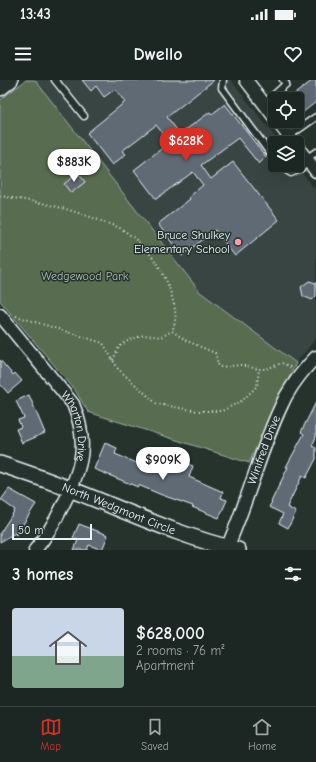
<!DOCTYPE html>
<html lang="en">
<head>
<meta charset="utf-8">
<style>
	:root { --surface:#1c2622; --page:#29322f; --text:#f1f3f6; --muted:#a0a5a5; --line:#3a4340; --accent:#d93025 }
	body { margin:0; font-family:"Comic Neue",sans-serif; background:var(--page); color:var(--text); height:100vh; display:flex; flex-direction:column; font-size:15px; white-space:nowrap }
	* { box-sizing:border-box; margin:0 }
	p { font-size:13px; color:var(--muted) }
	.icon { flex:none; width:22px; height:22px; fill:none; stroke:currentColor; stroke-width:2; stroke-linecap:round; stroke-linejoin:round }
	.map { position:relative; height:470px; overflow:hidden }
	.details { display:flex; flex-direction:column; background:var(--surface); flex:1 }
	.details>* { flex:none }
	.fabs { position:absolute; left:268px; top:12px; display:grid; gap:8px }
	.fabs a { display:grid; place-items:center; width:36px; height:36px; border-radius:4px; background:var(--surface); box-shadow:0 4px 16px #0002,0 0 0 1px var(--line); font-size:20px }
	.scale { position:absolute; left:12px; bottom:10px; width:80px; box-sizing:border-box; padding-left:4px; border:2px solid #e8f1f8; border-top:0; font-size:11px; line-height:14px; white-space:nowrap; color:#e8f1f8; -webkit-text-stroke:3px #26332d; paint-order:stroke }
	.price { position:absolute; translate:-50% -34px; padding:0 9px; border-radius:14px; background:#fff; color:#222; font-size:13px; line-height:26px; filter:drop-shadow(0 1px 2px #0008) }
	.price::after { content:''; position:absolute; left:50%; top:24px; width:12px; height:9px; margin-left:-6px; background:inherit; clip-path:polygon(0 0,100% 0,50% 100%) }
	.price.active { background:var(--accent); color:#fff }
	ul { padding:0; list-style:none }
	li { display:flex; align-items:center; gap:12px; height:100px; padding:0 12px }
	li+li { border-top:1px solid var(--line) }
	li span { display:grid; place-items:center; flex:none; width:112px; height:80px; border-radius:4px; color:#555 }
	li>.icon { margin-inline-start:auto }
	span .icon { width:48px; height:48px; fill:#fffc; stroke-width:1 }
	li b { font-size:17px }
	h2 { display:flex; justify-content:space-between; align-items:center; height:48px; padding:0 12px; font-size:17px }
	.status { display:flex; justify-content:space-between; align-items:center; height:28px; padding:0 20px; background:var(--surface); direction:ltr }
	.status svg { height:11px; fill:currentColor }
	header { display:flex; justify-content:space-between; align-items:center; height:52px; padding:0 12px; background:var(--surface); font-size:18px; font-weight:600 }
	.dock { display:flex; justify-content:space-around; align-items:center; height:56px; border-top:1px solid var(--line); background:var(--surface); font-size:11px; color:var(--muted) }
	.dock a { display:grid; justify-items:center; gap:2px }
	.dock .active { color:var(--accent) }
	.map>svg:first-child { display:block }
	.built { fill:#374442 }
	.green { fill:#586c50; stroke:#a0aea4 }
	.building { fill:#5f6a74; stroke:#e8f1f8 }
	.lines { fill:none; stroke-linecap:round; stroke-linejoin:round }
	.service-casing { stroke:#e8f1f8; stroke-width:9 }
	.minor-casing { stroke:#e8f1f8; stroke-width:15 }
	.tertiary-casing { stroke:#e8f1f8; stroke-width:18 }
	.path { stroke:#e8f1f8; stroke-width:2; stroke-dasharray:1 3; stroke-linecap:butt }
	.service { stroke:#26332d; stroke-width:6 }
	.minor { stroke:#26332d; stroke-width:12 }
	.tertiary { stroke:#26332d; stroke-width:15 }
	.poi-dot { fill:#ff9aa2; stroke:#26332d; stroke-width:1.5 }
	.labels { text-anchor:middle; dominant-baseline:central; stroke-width:3; stroke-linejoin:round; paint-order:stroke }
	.poi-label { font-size:12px; fill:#e8f1f8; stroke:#26332d; text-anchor:end }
	.park-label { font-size:12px; fill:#aebcb5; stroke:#26332d }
	.street-label { font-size:12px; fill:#e8f1f8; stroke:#26332d }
</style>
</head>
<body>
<div class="status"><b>13:43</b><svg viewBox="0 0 49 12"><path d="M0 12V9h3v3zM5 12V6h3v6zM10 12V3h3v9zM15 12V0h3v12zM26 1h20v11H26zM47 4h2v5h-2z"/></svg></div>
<header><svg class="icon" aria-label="menu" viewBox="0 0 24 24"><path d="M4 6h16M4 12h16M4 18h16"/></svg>Dwello<svg class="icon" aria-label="heart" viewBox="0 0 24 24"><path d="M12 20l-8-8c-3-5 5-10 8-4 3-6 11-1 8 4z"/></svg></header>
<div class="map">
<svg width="316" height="470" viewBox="0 0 316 470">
	<rect width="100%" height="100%" fill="#26332d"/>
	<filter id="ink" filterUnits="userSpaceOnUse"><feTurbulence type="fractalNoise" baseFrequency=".025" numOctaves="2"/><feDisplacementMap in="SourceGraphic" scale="8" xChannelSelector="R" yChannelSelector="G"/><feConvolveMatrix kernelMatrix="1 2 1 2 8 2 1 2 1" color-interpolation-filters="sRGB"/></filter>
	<g filter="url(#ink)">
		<path class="built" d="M35,0H231L280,63H275V85H296L316,111V258L296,283L200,213Z"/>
		<path class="green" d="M26,0H35L200,212L296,283L249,383L88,332L75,310L0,221V20Z"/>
		<path class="building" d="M82,0H214L167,37L180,54L210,32L212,34L225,24L266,77L259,84L238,58L201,85L211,99L233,82L279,140L235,176L215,150L182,176L158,144L190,119L189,117L203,105L193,92L156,119L134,90L170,62L156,45L122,71L126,74L112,85L87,53L125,22L115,9L104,17L96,6L91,11Z
			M313,0H316V22L302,33L297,26V19H288Z
			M78,93L85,102L71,113L64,104Z
			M309,201L316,203V216L312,220L303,216L301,207Z
			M0,280L13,295L15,293L22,301L8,313L0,304Z
			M29,315L45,353L22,363L16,349L21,347L18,340L24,338L16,321Z
			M316,322V357L312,366L316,368V379L306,398L302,396L287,427L296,432L288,448L279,443L283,434L269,427L272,422H271L288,387H286L304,354L301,352Z
			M105,363L117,368L115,374L144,386L146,381L152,384L153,382L170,389L174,379L193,386L189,397L223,412L221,418L227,420L219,438L192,427L193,426L162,415L138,405V407L94,389Z
			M9,409L36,424L16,455L15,453L0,462V453L15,430L1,420Z
			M79,444L108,455L102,470L89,465L87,470H74L78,460L73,458Z"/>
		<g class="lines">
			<g class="service-casing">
				<path id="service" d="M55,0L84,36
					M223,0L222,8L275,80
					M264,24L286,4L283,0
					M289,56L316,37
					M306,79L316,72
					M278,85L291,93L300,89L309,82"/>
			</g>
			<g class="minor-casing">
				<g id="minor">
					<path d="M246,0L275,38"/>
					<path d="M277,41L294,63"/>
					<path d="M297,67L316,91"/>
					<path id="s1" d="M0,235L73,324C89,362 82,388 64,423C56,440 47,456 35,470"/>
					<path id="s2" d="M226,470C249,420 261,365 286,316C294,302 305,288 316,277"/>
				</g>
			</g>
			<g class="tertiary-casing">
				<g id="tertiary">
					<path d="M0,8L10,0"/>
					<path id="s3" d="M0,384C24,392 48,400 72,410C127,431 181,457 238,470"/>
				</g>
			</g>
			<path class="path" d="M0,116C35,121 70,128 103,142C109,144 117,146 123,150C145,164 164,188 171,214C175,228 178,237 172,251L187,261L215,273L219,287L241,285L258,289
				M16,236L103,263L118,289L157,324L198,331H222L243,320L257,306L259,289H266L282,283L292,288
				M113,280L119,267L129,260L144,255L161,257L172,251"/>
			<use href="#service" class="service"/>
			<use href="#minor" class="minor"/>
			<use href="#tertiary" class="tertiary"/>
		</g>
	</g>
	<circle class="poi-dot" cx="238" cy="162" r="4"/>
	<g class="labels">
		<g class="poi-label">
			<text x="230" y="155">Bruce Shulkey<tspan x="230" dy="14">Elementary School</tspan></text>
		</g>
		<g class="park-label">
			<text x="85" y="196">Wedgewood Park</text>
		</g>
		<g class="street-label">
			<text stroke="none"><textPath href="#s1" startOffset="137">Wharton Drive</textPath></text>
			<text stroke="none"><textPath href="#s2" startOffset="107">Winifred Drive</textPath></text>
			<text stroke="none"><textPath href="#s3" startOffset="127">North Wedgmont Circle</textPath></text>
		</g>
	</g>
</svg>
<div class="fabs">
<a><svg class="icon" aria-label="locate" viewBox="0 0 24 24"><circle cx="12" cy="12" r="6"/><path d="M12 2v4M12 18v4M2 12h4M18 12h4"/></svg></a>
<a><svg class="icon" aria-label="layers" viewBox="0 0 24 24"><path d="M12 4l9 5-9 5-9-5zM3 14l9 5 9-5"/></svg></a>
</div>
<div class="scale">50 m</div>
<b class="price active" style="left:186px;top:82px">$628K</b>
<b class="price" style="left:74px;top:103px">$883K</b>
<b class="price" style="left:163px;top:401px">$909K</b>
</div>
<section class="details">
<h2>3 homes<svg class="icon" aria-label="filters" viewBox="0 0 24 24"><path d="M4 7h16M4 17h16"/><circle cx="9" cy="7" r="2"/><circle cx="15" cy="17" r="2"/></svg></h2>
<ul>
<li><span style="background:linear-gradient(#c9d6e8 60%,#7fa58c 0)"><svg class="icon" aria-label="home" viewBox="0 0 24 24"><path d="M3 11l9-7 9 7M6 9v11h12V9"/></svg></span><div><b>$628,000</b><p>2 rooms · 76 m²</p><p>Apartment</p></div></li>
</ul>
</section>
<nav class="dock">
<a class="active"><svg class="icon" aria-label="map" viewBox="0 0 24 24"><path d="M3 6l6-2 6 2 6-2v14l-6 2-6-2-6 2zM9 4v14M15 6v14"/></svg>Map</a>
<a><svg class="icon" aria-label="saved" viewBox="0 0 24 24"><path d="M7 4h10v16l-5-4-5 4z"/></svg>Saved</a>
<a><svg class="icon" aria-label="home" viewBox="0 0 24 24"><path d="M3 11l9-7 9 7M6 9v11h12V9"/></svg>Home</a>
</nav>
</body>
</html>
